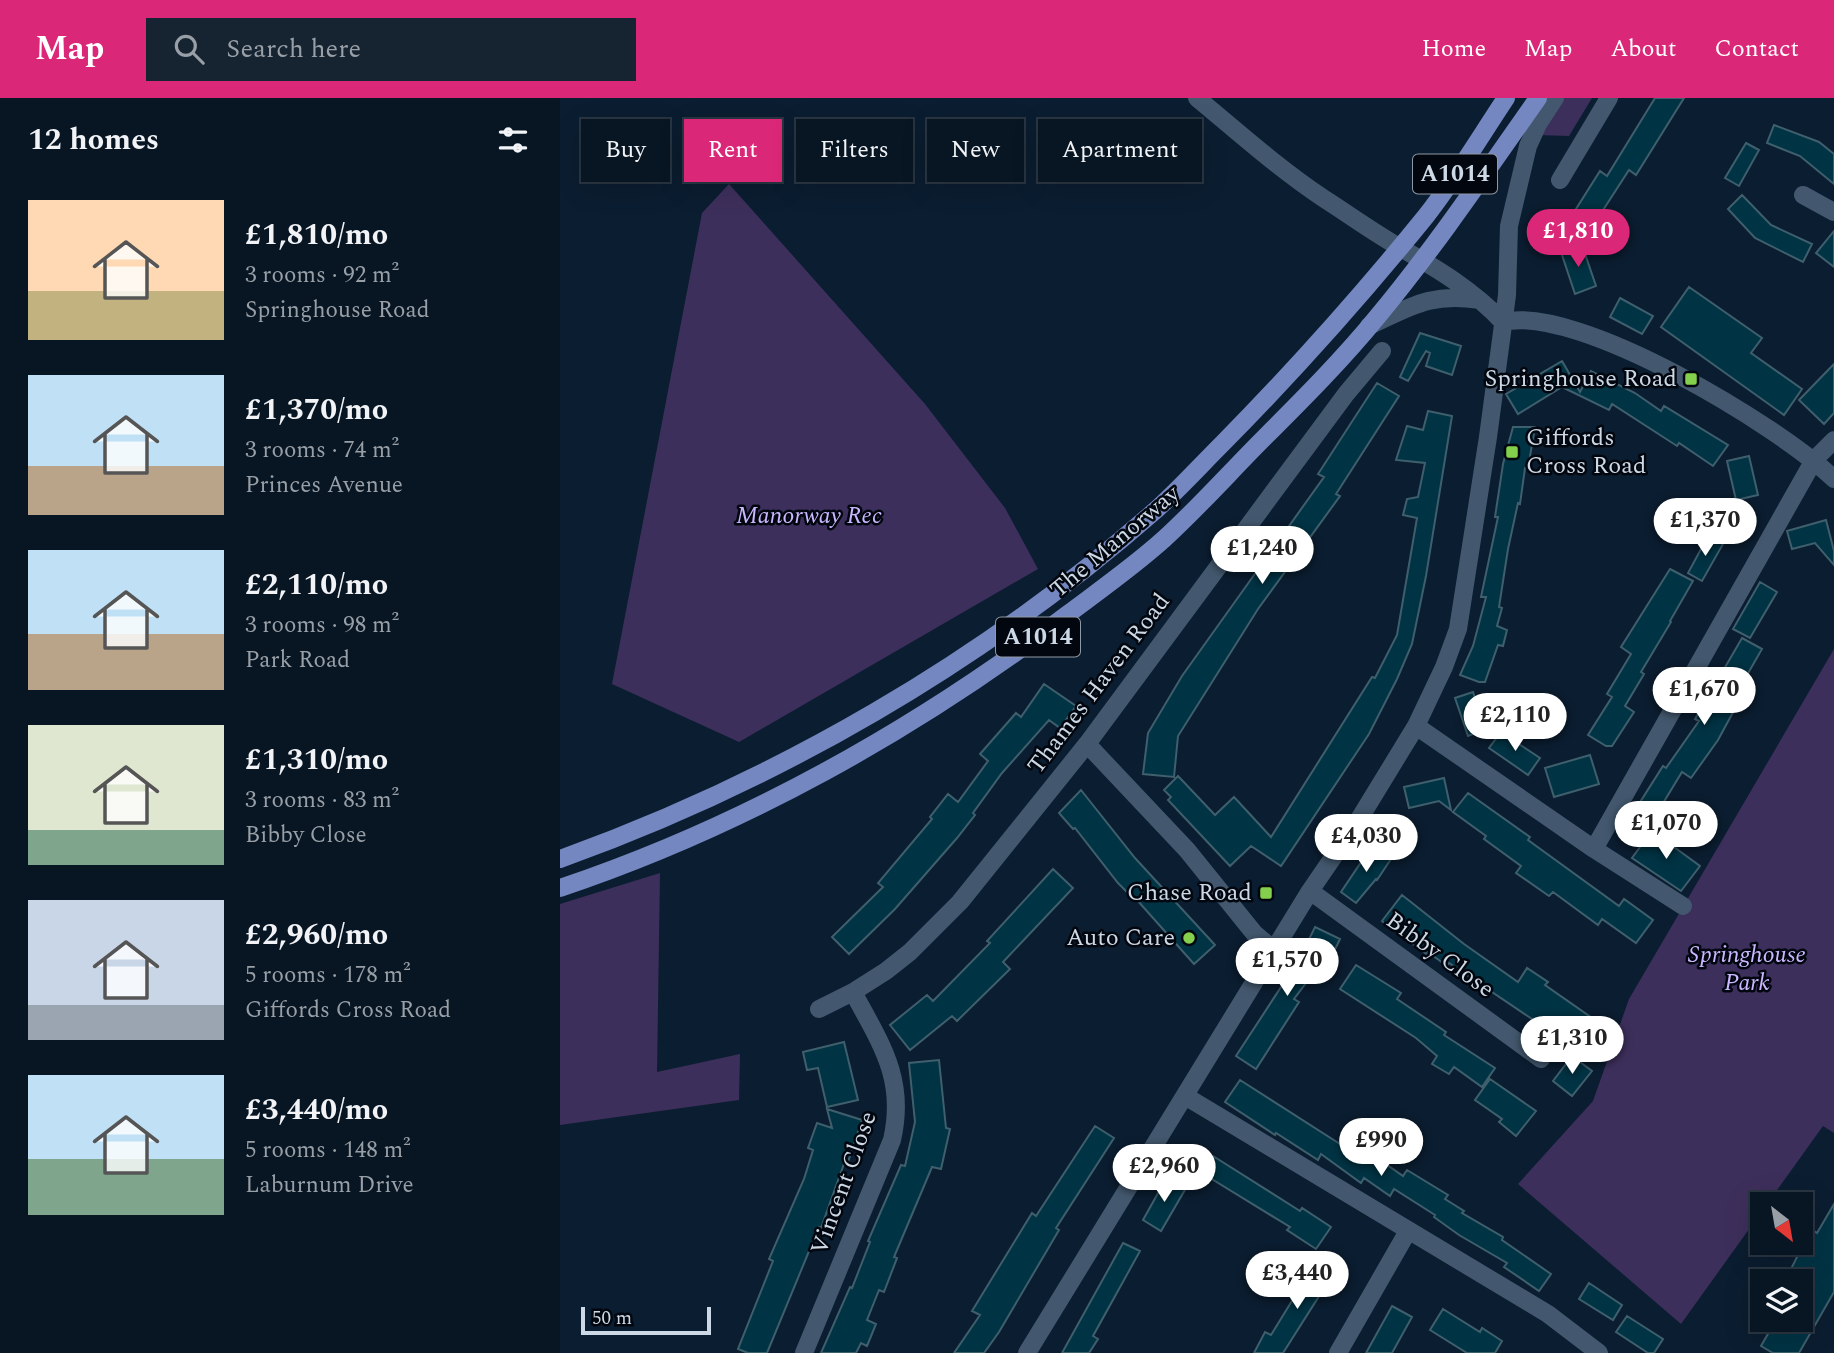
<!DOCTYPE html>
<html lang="en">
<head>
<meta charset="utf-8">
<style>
	:root { --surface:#081624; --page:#162331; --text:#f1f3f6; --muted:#989fa6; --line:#293541; --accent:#db2777 }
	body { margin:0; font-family:Spectral,serif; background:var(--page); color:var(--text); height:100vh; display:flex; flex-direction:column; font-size:26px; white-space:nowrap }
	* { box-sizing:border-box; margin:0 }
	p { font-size:23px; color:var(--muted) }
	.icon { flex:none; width:38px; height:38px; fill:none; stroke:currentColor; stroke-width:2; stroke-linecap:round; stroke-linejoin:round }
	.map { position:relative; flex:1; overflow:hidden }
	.sheet { display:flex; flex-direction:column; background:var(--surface); width:560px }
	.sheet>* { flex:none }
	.guide { position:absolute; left:21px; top:21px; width:665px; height:63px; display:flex; gap:14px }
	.needle { width:46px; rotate:149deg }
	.buttons { position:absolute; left:1190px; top:1094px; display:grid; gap:14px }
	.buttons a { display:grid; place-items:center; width:63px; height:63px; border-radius:0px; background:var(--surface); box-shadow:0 7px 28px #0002,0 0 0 2px var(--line); font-size:35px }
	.scale { position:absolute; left:21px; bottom:18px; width:130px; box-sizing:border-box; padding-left:7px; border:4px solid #ccd8e5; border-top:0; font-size:19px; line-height:24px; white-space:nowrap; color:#ccd8e5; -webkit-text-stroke:5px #02070f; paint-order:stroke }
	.price { position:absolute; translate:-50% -60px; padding:0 16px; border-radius:24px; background:#fff; color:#222; font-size:23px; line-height:46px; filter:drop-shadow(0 2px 4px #0008) }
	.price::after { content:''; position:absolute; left:50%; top:42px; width:21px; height:16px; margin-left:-10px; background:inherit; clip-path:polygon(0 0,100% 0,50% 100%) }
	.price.active { background:var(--accent); color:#fff }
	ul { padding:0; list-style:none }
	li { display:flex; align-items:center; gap:21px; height:175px; padding:0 28px }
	li span { display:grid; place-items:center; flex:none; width:196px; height:140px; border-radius:0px; color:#555 }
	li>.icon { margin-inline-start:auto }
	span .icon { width:84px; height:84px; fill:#fffc; stroke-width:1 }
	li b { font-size:30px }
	h2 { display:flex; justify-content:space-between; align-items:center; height:84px; padding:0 28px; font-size:30px }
	.pill { padding:0 24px; border-radius:0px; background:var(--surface); box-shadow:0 7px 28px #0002,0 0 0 2px var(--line); font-size:24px; line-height:63px }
	.pill.active { background:var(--accent); color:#fff }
	header { display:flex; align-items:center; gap:42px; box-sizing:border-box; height:98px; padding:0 35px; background:var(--accent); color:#fff }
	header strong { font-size:33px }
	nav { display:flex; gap:38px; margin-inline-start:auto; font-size:24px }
	.search { width:490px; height:63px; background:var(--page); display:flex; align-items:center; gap:18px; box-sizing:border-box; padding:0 24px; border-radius:0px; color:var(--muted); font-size:26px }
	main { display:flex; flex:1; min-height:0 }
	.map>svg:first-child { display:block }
	.green { fill:#3d2f5b }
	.building { fill:#034; stroke:#3f5f6d; stroke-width:2 }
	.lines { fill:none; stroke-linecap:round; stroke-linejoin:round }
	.minor { stroke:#43586e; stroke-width:18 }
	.major { stroke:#7487c1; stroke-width:18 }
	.poi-dot { fill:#84d04d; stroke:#02070f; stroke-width:2.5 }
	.labels { text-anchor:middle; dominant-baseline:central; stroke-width:5; stroke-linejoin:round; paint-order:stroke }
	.shield { fill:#02070f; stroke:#8f99a5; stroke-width:2 }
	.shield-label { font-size:23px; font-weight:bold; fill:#ccd8e5 }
	.poi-label { font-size:24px; fill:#ccd8e5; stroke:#02070f; text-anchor:end }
	.park-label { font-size:24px; font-style:italic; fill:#cbb7ff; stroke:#02070f }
	.street-label { font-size:24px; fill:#ccd8e5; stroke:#02070f }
</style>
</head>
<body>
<header>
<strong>Map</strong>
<div class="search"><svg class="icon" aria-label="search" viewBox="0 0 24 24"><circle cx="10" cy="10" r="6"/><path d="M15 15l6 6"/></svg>Search here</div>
<nav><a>Home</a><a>Map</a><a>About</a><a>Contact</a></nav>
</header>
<main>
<section class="sheet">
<h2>12 homes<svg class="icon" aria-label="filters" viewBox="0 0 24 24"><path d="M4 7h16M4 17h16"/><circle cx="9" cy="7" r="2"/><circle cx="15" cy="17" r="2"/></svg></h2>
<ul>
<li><span style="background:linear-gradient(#ffd9b3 65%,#c2b280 0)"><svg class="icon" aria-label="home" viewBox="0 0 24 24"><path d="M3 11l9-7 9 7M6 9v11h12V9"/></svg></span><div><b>£1,810/mo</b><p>3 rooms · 92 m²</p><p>Springhouse Road</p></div></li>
<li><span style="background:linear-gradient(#bfe0f5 65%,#b9a48a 0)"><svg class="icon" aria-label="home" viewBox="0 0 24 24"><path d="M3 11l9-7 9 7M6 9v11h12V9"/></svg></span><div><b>£1,370/mo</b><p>3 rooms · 74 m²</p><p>Princes Avenue</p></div></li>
<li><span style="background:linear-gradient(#bfe0f5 60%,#b9a48a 0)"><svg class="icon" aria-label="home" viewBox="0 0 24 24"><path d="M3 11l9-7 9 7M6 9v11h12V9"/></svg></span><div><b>£2,110/mo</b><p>3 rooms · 98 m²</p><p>Park Road</p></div></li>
<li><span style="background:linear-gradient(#dfe7d0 75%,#7fa58c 0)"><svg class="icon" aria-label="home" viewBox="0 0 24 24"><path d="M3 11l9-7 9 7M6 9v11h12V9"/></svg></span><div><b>£1,310/mo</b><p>3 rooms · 83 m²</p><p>Bibby Close</p></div></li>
<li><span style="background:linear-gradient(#c9d6e8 75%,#9aa5b1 0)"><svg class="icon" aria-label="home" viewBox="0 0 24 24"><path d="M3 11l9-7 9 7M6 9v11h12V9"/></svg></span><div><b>£2,960/mo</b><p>5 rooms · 178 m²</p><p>Giffords Cross Road</p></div></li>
<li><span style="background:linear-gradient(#bfe0f5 60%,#7fa58c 0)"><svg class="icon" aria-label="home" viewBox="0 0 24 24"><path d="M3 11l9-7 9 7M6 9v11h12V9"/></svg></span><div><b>£3,440/mo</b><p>5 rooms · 148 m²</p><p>Laburnum Drive</p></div></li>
</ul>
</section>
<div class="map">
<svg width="1274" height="1255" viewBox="0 0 1274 1255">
	<rect width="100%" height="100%" fill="#0b1d30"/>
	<path class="green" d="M1003,0H1032L1009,38L977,37Z
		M169,86L365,306L445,410L478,471L179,644L52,586L142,115Z
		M1274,551V1035L1263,1028L1207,1106H1202V1113L1121,1226L958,1086L1033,1003L1069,901Z
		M100,775L97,974L180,956L179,1002L0,1027V806Z"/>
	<path class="building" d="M1095,0H1124L1076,77L1069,72L1036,123L1016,111L1040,73L1047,78Z
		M1214,27L1259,44L1274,56V86L1240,58L1207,45Z
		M1186,45L1199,52L1179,88L1165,80Z
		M1182,97L1211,127L1252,146L1243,164L1195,140L1168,111Z
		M1274,133V169L1256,155Z
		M1022,147L1036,188L1015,196L1001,154Z
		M1129,189L1202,240L1191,255L1242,291L1224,317L1101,229Z
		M1060,200L1093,218L1082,236L1050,219Z
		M860,235L901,248L892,277L866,268L870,255L866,253L848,283L840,279Z
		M1002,263L1020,294L1031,273L1075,295L1101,313L1104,308L1168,347L1153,368L1119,345L1117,348L1052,306L1049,312L1002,289L958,316L946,296Z
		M1274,266V315L1264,326L1239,302Z
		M817,285L839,298L776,396L780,398L698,511L618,638L614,679L583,676L588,635L622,578L764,379L758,376Z
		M868,313L892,318L866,478L852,546L837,581L809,636L721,768L691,748L670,768L608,702L611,699L604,692L618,678L655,717L674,699L711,739L812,579L815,580L837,537L857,420L843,417L847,401L858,399L865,365L836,362L847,328L863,332Z
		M953,329H975L968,370H965L960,406L958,405L948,451L939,509L942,510L937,528L947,532L943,548L938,547L925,584H919L900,577L913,548L926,499H921L938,419H935L943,366Z
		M1189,358L1198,397L1176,402L1167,363Z
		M1266,422L1274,453V467L1255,445L1232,451L1227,433Z
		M1148,438L1163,446L1142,483L1128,475Z
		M1110,471L1133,483L1110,523L1111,524L1081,574L1084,576L1065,608L1074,614L1052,648H1046L1028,637L1052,599L1047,596L1071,556L1061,549Z
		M1200,484L1217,494L1190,540L1173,531Z
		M1182,540L1202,551L1179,591L1184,594L1158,642L1131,680L1122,674L1094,720L1077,709L1103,668L1106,670L1139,623L1135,621Z
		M484,586L516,608L500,630L489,622L442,675L413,715L415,717L397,740L335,811L289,856L272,839L323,789L318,785L372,721L370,719L388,696L398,704L428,663L420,656L456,615L461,619Z
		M913,594L926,631L908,638L895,600Z
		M941,634L980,660L968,677L929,650Z
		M1030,657L1039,686L994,699L985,670Z
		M884,680L891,712L879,703L849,710L844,689Z
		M521,692L575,760L655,847L634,866L577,802L576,803L558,785L515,730L513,731L499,715Z
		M908,695L970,739L968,742L1059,808L1064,801L1093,822L1076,845L1042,821L1038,827L993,794L989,798L956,775L961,768L924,741L926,738L893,714Z
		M1092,733L1140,768L1121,793L1072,760Z
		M812,748L831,761L817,782L816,781L796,805L781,794Z
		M493,771L513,790L443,864L450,871L397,923L392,918L350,952L330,927L367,897L373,903L430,845L427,843Z
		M842,797L904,846L958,884L967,870L988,884L985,887L1035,922L1015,950L889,865L887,868L868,854L866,856L822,823Z
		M755,829L780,841L770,862L765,860L734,901L739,904L696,971L676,958L740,860Z
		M796,867L841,895L837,901L886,934L884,937L935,970L922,989L894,969L889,976L872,966L877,958L856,940L780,891Z
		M284,944L298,1002L267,1009L258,970L247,972L243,954Z
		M1012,958L1032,973L1012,998L993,983Z
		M379,962L386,1030L390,1031L381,1071L372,1069L334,1159L337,1160L324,1194L319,1192L307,1222L316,1226L307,1248L301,1245L296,1255H261L290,1189L292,1190L310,1144L308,1143L341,1067L345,1068L355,1024L349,965Z
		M930,981L976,1013L956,1038L939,1024L942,1021L915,1002Z
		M680,982L780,1046L786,1038L843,1078L847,1072L888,1097L885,1101L904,1113L902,1115L943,1139L942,1142L991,1176L979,1193L944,1169L947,1165L899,1137L874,1119L875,1117L834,1091L830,1098L804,1080L801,1085L761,1056L758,1062L716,1035L715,1037L665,1004Z
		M267,1011L302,1022L288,1064L285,1063L261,1130L259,1129L207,1255H188L178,1251L213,1163L209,1161L244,1081L253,1052L248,1050L257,1025L272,1030Z
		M535,1028L554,1040L496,1130L499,1132L439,1234L424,1255H394L420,1217L412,1213L472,1115L476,1118Z
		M653,1058L740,1113L742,1110L771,1129L756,1151L727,1132L730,1129L642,1075Z
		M607,1079L626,1090L601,1133L583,1122Z
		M1274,1106V1194L1239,1255H1213L1201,1248L1216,1222H1241V1183H1225L1251,1131L1257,1135Z
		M563,1145L580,1153L533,1238L538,1241L529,1255H502Z
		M757,1162L775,1173L723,1255H694L705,1234L711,1237Z
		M1029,1185L1062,1207L1053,1222L1019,1201Z
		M832,1208L852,1219L832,1255H806Z
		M883,1211L920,1234L922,1230L942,1243L935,1255H907L870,1232Z
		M1067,1218L1103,1241L1094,1255H1088L1056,1234Z"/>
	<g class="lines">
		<path class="minor" d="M637,0C678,34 718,70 763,100C788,116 813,134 839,149C876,170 913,192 943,224
			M1000,82L1049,0
			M1243,97L1274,114
			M943,224C1018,206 1219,328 1274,381
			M809,228C850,209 872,194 919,202
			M856,628L1034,751L1123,808
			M527,646L627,752L694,835L714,852
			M1034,751L1254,362L1274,342
			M750,793L981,961
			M259,911L293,894L326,873L350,854L400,804L527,646L786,296L822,253
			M625,998L988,1216L1039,1255
			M244,1255L332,1042C346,981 321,946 293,894
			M467,1255L750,793L798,723L856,628L884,569L898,531L928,339L947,197L949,128L968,48L978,26L995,0
			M778,1255L848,1133"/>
		<path class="major" d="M0,761C217,683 423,564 597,411C620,390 641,367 663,345C734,273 802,197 866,118C895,81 920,39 946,0
			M0,790C182,729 355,632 508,516C540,492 574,468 604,441C639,409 671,373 704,340C743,301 783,261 818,218C876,148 926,74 978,0"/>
	</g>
	<g class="poi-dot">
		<rect x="1124" y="274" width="14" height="14" rx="3.5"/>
		<rect x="945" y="347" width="14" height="14" rx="3.5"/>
		<rect x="699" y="788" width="14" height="14" rx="3.5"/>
		<circle cx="629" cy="840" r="7"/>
	</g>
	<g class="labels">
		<g class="shield">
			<rect x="853" y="56.5" width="84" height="39" rx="5"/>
			<rect x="436" y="519.5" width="84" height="39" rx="5"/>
		</g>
		<g class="shield-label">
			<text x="895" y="76">A1014</text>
			<text x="478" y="539">A1014</text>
		</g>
		<g class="poi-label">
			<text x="1117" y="281">Springhouse Road</text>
			<text x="966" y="340" text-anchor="start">Giffords<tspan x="966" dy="28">Cross Road</tspan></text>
			<text x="692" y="795">Chase Road</text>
			<text x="615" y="840">Auto Care</text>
		</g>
		<g class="park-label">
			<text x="249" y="418">Manorway Rec</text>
			<text x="1187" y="857">Springhouse<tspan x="1187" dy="28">Park</tspan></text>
		</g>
		<g class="street-label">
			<text transform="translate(555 444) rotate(-40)">The Manorway</text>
			<text transform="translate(539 586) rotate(-53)">Thames Haven Road</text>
			<text transform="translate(880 857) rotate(36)">Bibby Close</text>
			<text transform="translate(284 1085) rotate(-70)">Vincent Close</text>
		</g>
	</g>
</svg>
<div class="buttons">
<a><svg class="needle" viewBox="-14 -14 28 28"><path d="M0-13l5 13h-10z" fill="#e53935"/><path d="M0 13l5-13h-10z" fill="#989fa6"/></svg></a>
<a><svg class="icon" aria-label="layers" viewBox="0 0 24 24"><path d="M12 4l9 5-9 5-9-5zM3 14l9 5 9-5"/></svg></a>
</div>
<div class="scale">50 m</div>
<b class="price active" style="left:1018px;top:171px">£1,810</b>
<b class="price" style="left:1145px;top:460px">£1,370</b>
<b class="price" style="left:702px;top:488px">£1,240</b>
<b class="price" style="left:1144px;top:629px">£1,670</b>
<b class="price" style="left:955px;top:655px">£2,110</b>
<b class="price" style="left:1106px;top:763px">£1,070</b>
<b class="price" style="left:806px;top:776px">£4,030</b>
<b class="price" style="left:727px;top:900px">£1,570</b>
<b class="price" style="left:1012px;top:978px">£1,310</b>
<b class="price" style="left:821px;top:1080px">£990</b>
<b class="price" style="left:604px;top:1106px">£2,960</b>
<b class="price" style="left:737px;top:1213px">£3,440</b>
<div class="guide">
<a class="pill">Buy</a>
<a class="pill active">Rent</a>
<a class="pill">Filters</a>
<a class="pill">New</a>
<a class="pill">Apartment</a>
</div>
</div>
</main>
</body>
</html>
